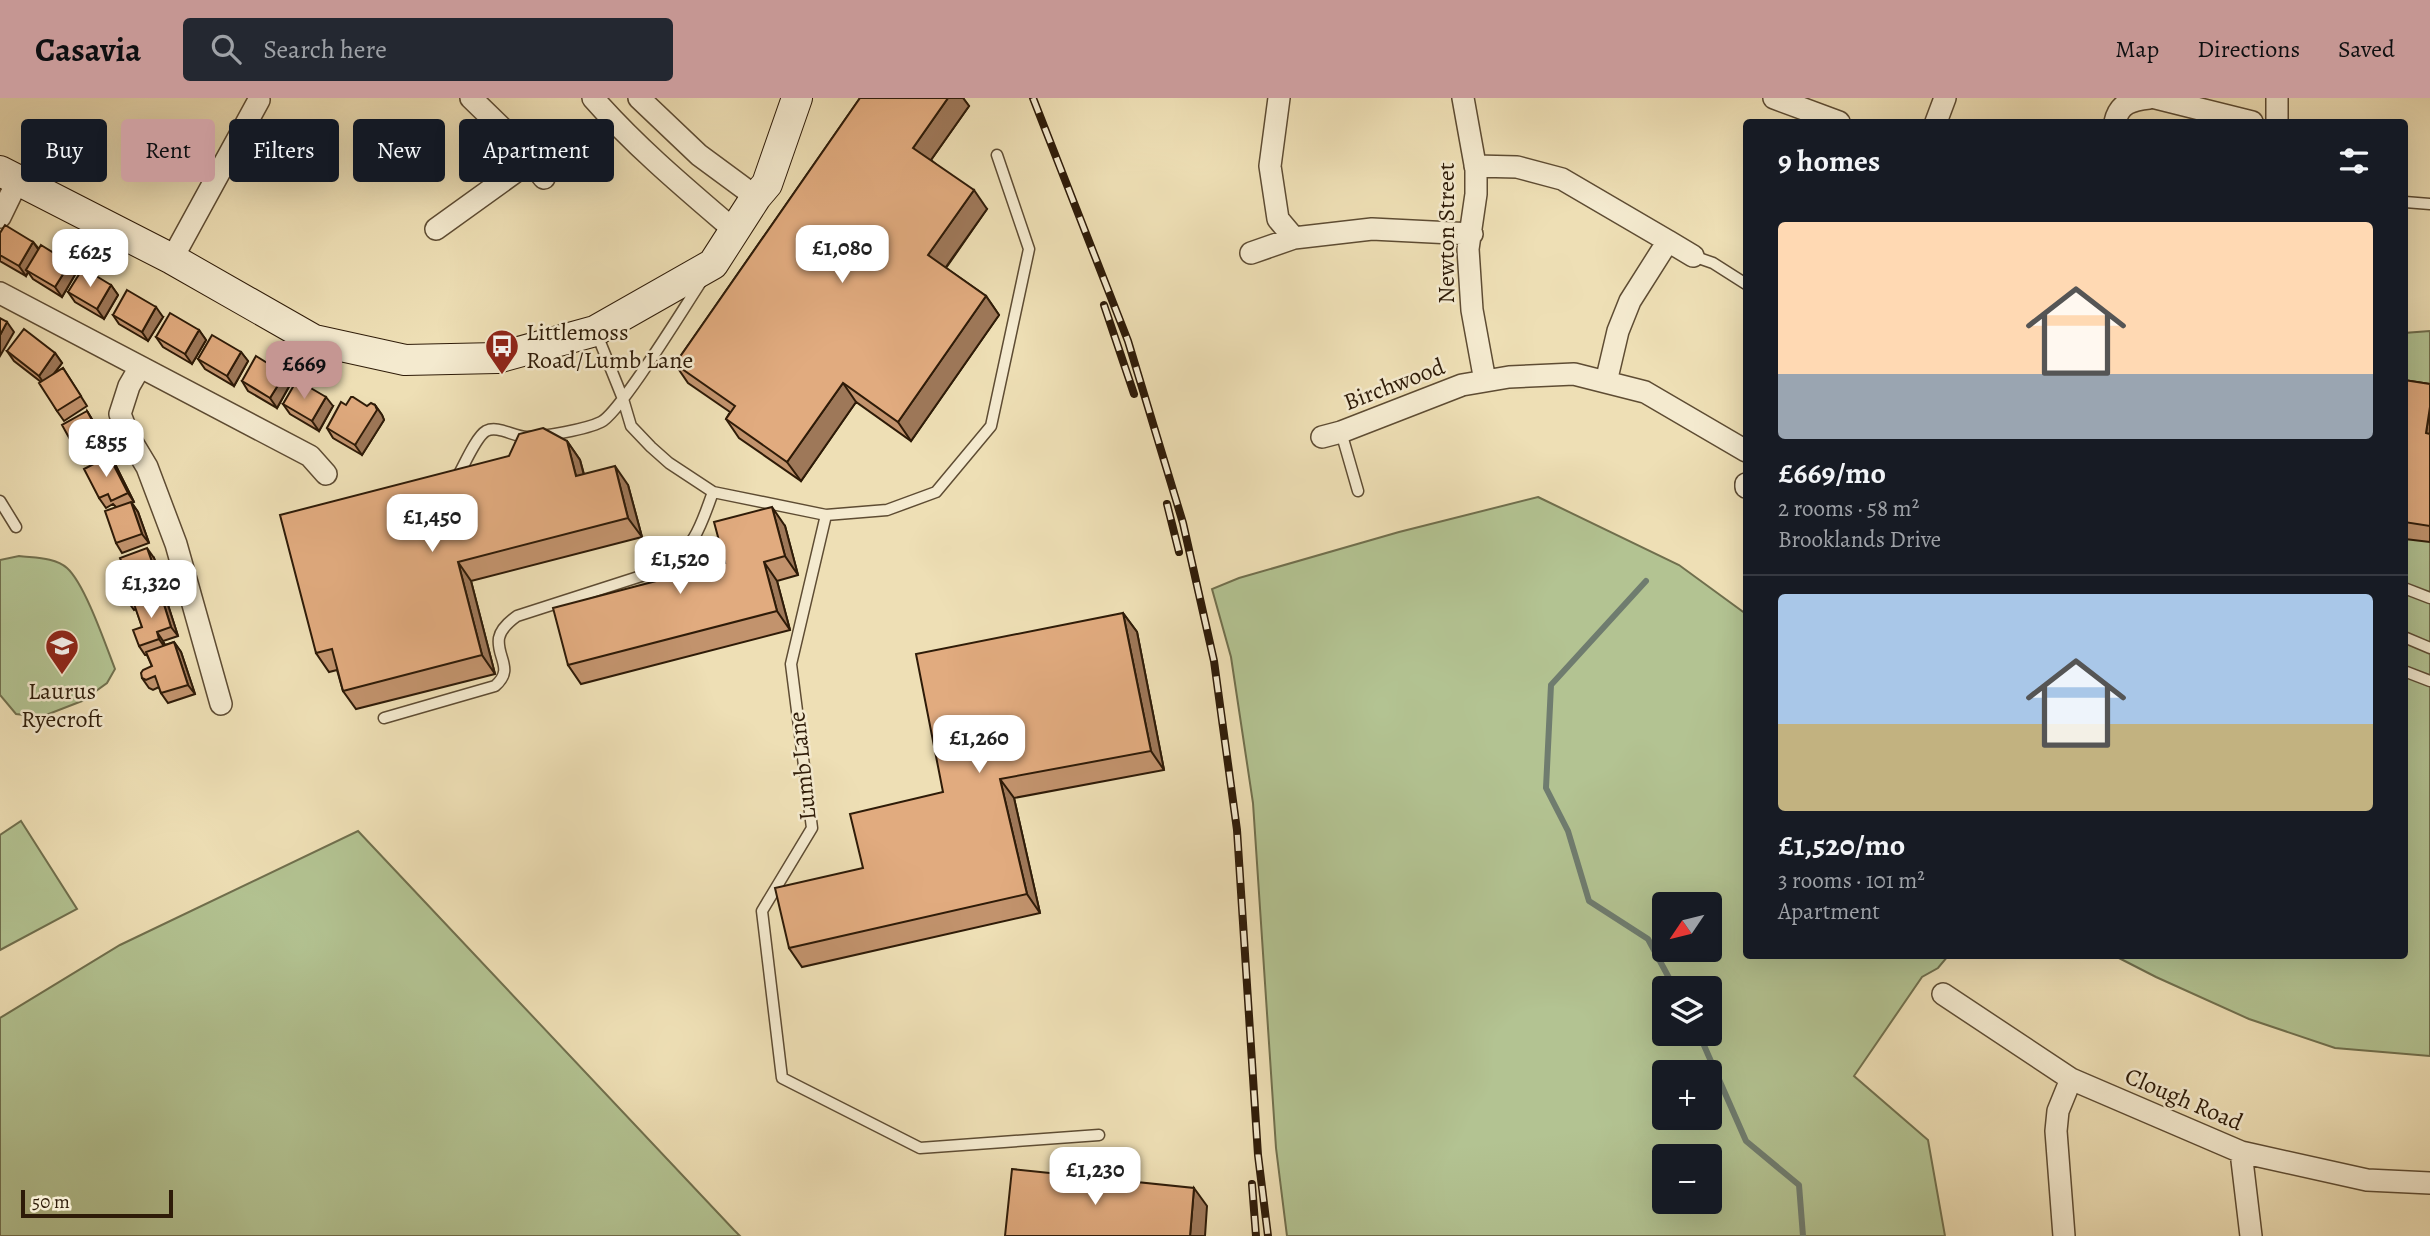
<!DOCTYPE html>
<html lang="en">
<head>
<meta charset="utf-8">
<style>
	:root { --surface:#171b24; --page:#242831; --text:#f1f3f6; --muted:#9ea1a6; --line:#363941; --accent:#c59692 }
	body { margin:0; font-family:Alegreya,serif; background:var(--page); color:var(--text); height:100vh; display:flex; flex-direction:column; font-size:26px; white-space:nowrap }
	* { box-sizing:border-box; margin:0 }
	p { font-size:23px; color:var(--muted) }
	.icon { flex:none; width:38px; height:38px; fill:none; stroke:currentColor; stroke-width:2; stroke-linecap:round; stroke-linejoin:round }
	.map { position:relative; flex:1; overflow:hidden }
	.drawer { position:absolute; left:1743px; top:21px; width:665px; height:840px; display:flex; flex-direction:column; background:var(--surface); border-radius:7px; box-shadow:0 7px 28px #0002 }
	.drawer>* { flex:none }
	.top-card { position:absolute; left:21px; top:21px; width:665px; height:63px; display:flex; gap:14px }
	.needle { width:46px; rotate:235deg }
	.fabs { position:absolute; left:1652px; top:794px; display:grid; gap:14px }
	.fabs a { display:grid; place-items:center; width:70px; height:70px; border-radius:7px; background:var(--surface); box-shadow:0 7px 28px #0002; font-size:35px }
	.scale { position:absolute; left:21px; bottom:18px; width:152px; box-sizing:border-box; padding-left:7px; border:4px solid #2e1b08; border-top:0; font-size:19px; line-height:24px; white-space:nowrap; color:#2e1b08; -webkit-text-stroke:5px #f4eacf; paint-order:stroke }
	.price { position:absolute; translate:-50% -60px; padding:0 16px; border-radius:14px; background:#fff; color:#222; font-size:23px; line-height:46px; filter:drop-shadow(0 2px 4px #0008) }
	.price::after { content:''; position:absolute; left:50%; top:42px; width:21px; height:16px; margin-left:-10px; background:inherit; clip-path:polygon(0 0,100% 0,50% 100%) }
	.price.current { background:var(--accent); color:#111 }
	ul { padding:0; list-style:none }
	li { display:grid; align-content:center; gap:14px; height:371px; padding:0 35px }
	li+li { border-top:2px solid var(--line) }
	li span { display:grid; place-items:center; height:217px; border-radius:7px; color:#555 }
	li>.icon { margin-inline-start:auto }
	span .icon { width:126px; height:126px; fill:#fffc; stroke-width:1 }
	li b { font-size:30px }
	h2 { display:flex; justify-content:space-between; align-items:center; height:84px; padding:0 35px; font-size:30px }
	.tag { padding:0 24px; border-radius:7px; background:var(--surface); box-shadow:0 7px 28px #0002; font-size:24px; line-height:63px }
	.tag.current { background:var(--accent); color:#111 }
	header { display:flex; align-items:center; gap:42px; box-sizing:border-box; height:98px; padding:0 35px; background:var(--accent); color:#111 }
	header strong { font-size:33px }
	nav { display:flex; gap:38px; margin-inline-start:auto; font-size:24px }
	.search { width:490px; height:63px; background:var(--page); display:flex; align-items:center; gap:18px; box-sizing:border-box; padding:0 24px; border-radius:7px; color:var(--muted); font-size:26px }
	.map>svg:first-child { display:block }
	.green { fill:#b3c392; stroke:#706f4d; stroke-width:2; fill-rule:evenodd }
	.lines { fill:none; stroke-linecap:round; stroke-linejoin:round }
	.stream { stroke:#6f7c6f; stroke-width:6 }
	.lane-casing { stroke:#5e4c33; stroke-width:13 }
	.street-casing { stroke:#5e4c33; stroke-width:24 }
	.secondary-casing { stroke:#2e1b08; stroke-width:32 }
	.lane { stroke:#f4eacf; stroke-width:10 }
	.street { stroke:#f4eacf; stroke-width:21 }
	.secondary { stroke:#f4eacf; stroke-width:30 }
	.rail-casing { stroke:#2e1b08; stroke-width:8 }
	.rail { stroke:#f4eacf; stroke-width:5; stroke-dasharray:16; stroke-linecap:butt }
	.wall { fill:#c2936d; stroke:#2e1b08; stroke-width:2 }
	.shaded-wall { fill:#9e7859; stroke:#2e1b08; stroke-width:2 }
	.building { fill:#e1ab7f; stroke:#2e1b08; stroke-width:2 }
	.labels { text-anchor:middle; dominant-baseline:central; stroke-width:5; stroke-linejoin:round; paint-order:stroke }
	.street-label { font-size:24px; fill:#2e1b08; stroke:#f4eacf }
	.poi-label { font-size:24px; fill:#2e1b08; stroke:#f4eacf; text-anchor:start }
</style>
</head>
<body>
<header>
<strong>Casavia</strong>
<div class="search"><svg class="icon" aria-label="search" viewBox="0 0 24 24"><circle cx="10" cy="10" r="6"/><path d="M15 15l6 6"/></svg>Search here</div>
<nav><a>Map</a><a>Directions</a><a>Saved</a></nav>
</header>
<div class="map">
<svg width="2430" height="1138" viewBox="0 0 2430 1138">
	<rect width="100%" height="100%" fill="#eedfb5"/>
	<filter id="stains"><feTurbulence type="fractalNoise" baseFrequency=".00286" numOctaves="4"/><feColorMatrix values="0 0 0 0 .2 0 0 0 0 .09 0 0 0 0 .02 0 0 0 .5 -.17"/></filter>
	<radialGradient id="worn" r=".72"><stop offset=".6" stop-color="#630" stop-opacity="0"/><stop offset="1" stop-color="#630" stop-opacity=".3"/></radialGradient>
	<path class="green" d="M2430,233V958L2335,950L2249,921L2156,879L2115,858H2404V235Z
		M1538,399L1679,467L1746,516V858H1948L1938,870L1922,879L1854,978L1928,1042L1945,1138H1287L1276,1050L1253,705L1231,559L1212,491L1239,480L1399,434ZM1664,807H1710V852H1664ZM1664,891H1710V936H1664ZM1664,975H1710V1020H1664ZM1664,1059H1710V1104H1664Z
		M19,458C34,460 55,459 67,470C85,486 106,548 115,571L107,585L82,603L41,619L16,616L0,597V462Z
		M21,723L77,811L0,852V737Z
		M358,733L734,1132L740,1138H0V920L120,847Z"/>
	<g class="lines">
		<path class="stream" d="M1646,483L1551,587L1546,690L1568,733L1589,803L1648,841L1675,891
			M1699,936L1746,1043L1799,1087L1803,1138"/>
		<g class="lane-casing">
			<path id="lane" d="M2405,104L2430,106
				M1693,158L1713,165L1746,186
				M596,234L623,301L631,328L651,349L669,365L713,394L826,417L791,566L812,730L762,813L782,980L920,1050L1099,1037
				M1341,334L1358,393
				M460,374C465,365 477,338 486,333C498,327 514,339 527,339C544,339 587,331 601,324C620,315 685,208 701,184
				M0,403L16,429
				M826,417L887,412L936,394L991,328L1029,151L997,57
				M2404,490L2430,500
				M2404,539L2430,550
				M2404,573L2430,583
				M384,620L495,588C515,571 496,559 499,540C501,530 510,523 517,518L663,471C696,447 700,430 713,394"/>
		</g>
		<g class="street-casing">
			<path id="street" d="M471,0L509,37L544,80
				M593,0C636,49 685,90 734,132
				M639,0L699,57L756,99
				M1279,0L1270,68L1278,121L1294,140L1372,131L1472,136
				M1463,0L1476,72V96L1468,151L1472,212L1485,283
				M1774,0L1839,24
				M2156,0L2252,24
				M1936,24L1945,0
				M2115,24C2119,5 2132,2 2149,0
				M2277,24V0
				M1475,68L1517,69L1562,81L1668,143L1630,203L1618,233L1606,284
				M0,119L18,82
				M436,131L529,64
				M1668,143L1693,158
				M1251,155L1294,140
				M172,161L259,2
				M0,195L310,358L326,376
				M140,269L129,288L120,316L129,339L147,369L176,446L221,606
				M1322,339L1341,334L1462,287L1509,279L1574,276L1645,294L1746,353
				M1746,389V386
				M1943,896L2071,981L2241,1054L2367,1082L2430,1085
				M2241,1054L2251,1138
				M2064,1138L2056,1033L2058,1013L2071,981"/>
		</g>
		<g class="secondary-casing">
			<path id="secondary" d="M0,73L172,161L314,242L405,262L497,260L595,233L713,166L756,99L767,86L797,0"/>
		</g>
		<use href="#lane" class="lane"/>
		<use href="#street" class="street"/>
		<use href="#secondary" class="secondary"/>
		<g class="rail-casing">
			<path id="rail" d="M1033,0L1128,243L1183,425L1214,563L1237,732L1258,1057L1268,1138
				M1104,207L1134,296
				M1167,406L1179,454
				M1252,1086L1256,1138"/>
		</g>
		<use href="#rail" class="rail"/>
	</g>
	<path class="wall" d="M860,0H963L969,8L931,62L987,111L946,170L986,198L999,217L911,343L856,304L801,383L739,340L726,321L730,314L688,285L675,266Z
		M0,135L33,144L39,151L70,165L76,175L62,199L33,181L28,174L26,178L0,163Z
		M111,187L118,197L104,221L75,204L68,194Z
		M113,217L163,219L148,243L119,226Z
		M199,232L206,242L192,266L163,249L156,239Z
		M7,253L55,255L62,265L54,276L63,270L87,308L64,323L57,313L41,284L14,263Z
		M241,254L248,263L234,288L205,271L198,261Z
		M285,276L291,285L277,310L248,293L242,283Z
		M2404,282L2430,286V444L2405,441L2404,440Z
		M283,306L333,308L319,333L290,316Z
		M346,307L367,308L375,307L382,317L384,322L362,357L333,340L327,330Z
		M87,313L93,323L110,352L85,366L78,356Z
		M567,343L580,362L584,376L628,387L642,439L471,483L495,576L356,611L343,593L337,572L329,574L316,555L509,358Z
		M116,368L134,404L132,405L138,414L149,445L122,455L116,445V409L113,406L106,410L99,400Z
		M785,428L798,477L777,483L790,532L581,586L568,567L725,465Z
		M154,460L167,496L161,498L168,507L178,538L163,543L165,547L174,544L181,554L195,596L168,605L161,595L159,589L153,592L149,590L142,580L152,568L147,557H145L139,548L142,529L136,511L134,512L127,502L128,481Z
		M1123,515L1137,534L1164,672L1014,700L1040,815L802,869L789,850L863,770L943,694Z"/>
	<path class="shaded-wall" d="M948,0H963L969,8L926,69L913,50Z
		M974,92L987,111L941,176L928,157Z
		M33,144L40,154L26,172L28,174L26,178L19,168Z
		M70,165L76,175L62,199L55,189Z
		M111,187L118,197L104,221L97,211Z
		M986,198L999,217L911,343L898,324Z
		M156,209L163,219L148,243L142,234Z
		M7,224L14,234L0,258V237Z
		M199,232L206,242L192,266L185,256Z
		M241,254L248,263L234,288L227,278Z
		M55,255L62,265L45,287L39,278Z
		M285,276L291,285L277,310L270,300Z
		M843,285L856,304L801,383L787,364Z
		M326,299L333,308L319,333L312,323Z
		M375,307L382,317L384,322L362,357L355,347Z
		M2430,309V341L2426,335Z
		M87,313L93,323L110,352L103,342Z
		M567,343L580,362L589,397L576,378Z
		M109,358L116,368L134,404L128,395Z
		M615,368L628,387L642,439L628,420Z
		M131,404L138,414L149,445L142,436Z
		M772,409L785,428L798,477L785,458Z
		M147,450L154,460L167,496L160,486Z
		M458,464L471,483L495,576L482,557Z
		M764,464L777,483L790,532L777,513Z
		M161,497L168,507L178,538L171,529Z
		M1123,515L1137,534L1164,672L1151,653Z
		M157,534L163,543L166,551L159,541Z
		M174,544L181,554L195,596L188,587Z
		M1000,681L1014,700L1040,815L1027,796Z
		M1194,1090L1207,1108L1205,1138H1190Z"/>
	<path class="building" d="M860,0H948L913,50L974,92L928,157L986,198L898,324L843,285L787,364L726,321L735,308L675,266Z
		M5,127L33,144L19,168L0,157V135Z
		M41,147L70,165L55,189L26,172Z
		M83,170L111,187L97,211L68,194Z
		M127,192L156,209L142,234L113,217Z
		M170,215L199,232L185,256L156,239Z
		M0,220L7,224L0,237Z
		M24,231L55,255L39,278L7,253Z
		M212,237L241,254L227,278L198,261Z
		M256,258L285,276L270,300L242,283Z
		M63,270L81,298L57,313L39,285Z
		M297,282L326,299L312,323L283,306Z
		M2404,282L2430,286V309L2426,335L2430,336V428L2404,424Z
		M351,299H353L367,308L371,305L375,307L377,312L355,347L327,330L341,304L346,307Z
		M87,313L103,342L78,356L62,327Z
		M543,330L567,343L576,378L615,368L628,420L458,464L482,557L343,593L332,551L316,555L280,417L509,358L519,336Z
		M109,358L128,395L111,403L108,396L99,400L84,371Z
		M131,404L142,436L116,445L105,413Z
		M772,409L785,458L764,464L777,513L568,567L553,510L725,465L714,424Z
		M147,450L160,486L145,492L146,495L127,502L120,484L128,481L120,460Z
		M161,497L171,529L157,534L159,541L139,548L133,532L142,529L134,506Z
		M1123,515L1151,653L1000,681L1027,796L789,850L775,790L863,770L850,716L943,694L916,556Z
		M174,544L188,587L161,595L155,578L146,582L142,580L141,575L143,572L152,568L146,554Z
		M1012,1071L1194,1090L1190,1138H1005Z"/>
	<defs>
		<g id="bus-pin" transform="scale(1.75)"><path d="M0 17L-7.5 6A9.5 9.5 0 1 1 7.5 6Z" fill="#8f2418" stroke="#f4eacf"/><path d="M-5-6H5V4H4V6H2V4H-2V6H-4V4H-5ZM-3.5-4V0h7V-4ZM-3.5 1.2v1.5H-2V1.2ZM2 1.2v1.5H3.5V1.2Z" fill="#fff"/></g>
		<g id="school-pin" transform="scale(1.75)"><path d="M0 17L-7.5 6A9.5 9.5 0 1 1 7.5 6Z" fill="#8f2418" stroke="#f4eacf"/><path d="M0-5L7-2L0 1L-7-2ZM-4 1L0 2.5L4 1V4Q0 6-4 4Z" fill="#fff"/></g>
	</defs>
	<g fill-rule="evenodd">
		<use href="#bus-pin" x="502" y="248"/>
		<use href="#school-pin" x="62" y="548"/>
	</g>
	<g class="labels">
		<g class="street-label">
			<text transform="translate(1446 135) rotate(-90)">Newton Street</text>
			<text transform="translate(1394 286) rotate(-21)">Birchwood</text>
			<text transform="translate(802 668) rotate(-96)">Lumb Lane</text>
			<text transform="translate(2184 1001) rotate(23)">Clough Road</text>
		</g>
		<g class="poi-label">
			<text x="526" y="234">Littlemoss<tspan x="526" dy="28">Road/Lumb Lane</tspan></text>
			<text x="62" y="593" text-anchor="middle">Laurus<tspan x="62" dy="28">Ryecroft</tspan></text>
		</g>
	</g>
	<rect width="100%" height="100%" filter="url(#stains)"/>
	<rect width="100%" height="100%" fill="url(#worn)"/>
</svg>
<div class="fabs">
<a><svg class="needle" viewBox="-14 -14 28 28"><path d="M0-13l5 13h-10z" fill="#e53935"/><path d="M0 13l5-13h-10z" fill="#9ea1a6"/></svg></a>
<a><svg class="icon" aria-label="layers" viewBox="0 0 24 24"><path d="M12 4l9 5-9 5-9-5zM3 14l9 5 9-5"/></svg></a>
<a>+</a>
<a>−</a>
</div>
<div class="scale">50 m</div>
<b class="price" style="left:842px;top:187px">£1,080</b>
<b class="price" style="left:90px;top:191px">£625</b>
<b class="price current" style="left:304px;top:303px">£669</b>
<b class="price" style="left:106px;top:381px">£855</b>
<b class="price" style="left:432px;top:456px">£1,450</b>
<b class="price" style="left:680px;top:498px">£1,520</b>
<b class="price" style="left:151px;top:522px">£1,320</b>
<b class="price" style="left:979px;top:677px">£1,260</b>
<b class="price" style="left:1095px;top:1109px">£1,230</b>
<div class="top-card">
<a class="tag">Buy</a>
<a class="tag current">Rent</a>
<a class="tag">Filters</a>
<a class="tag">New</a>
<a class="tag">Apartment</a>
</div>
<section class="drawer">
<h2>9 homes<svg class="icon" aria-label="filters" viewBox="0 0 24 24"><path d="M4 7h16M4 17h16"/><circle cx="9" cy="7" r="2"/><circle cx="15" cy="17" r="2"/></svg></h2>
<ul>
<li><span style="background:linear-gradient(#ffd9b3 70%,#9aa5b1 0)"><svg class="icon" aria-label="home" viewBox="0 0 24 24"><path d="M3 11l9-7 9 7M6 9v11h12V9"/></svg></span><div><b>£669/mo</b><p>2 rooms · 58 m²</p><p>Brooklands Drive</p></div></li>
<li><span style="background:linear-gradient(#a9c7e8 60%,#c2b280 0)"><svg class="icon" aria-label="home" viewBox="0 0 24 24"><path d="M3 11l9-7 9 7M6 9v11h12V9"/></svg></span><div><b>£1,520/mo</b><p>3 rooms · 101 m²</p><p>Apartment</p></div></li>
</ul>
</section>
</div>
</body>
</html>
